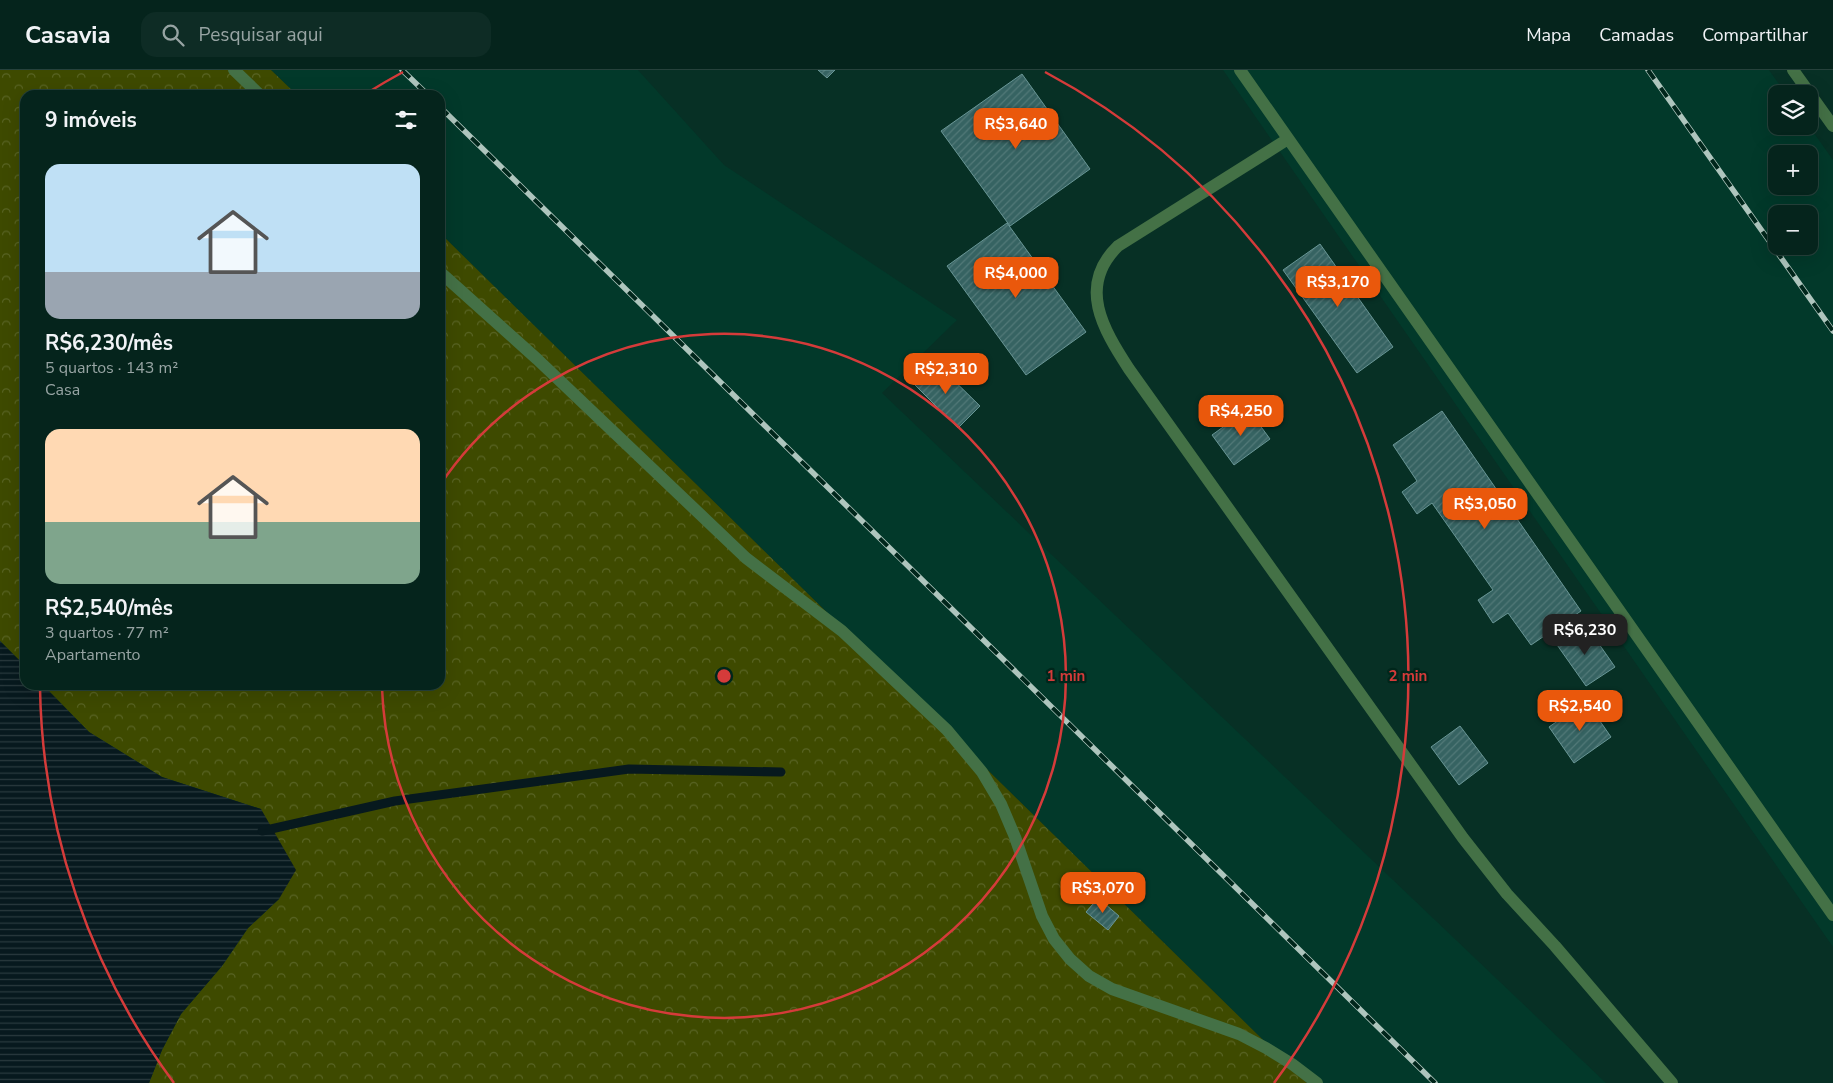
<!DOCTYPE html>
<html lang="pt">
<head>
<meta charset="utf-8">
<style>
	:root { --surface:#05241c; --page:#0e2c25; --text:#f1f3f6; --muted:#97a4a3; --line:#26413b; --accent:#ea580c }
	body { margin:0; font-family:"Nunito Sans",sans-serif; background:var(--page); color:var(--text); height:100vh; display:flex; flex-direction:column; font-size:19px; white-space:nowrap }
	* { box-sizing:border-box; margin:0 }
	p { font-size:16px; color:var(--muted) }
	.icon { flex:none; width:28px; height:28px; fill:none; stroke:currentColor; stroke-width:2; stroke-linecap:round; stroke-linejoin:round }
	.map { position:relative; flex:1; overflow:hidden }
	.sheet { position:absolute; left:20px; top:20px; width:425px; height:600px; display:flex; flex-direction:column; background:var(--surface); border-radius:15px; box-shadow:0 5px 20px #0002,0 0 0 1px var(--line) }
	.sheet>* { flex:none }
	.controls { position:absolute; left:1768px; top:15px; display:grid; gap:10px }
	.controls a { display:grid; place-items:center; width:50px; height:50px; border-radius:10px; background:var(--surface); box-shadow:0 5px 20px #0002,0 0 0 1px var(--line); font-size:25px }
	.price { position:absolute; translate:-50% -42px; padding:0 11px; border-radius:10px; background:var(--accent); color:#fff; font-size:16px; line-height:32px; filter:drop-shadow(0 1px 2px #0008) }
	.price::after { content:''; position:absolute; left:50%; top:30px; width:15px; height:11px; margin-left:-8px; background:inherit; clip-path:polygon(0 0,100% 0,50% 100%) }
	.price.on { background:#222; color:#fff }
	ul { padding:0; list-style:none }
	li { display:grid; align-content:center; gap:10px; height:265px; padding:0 25px }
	li span { display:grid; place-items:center; height:155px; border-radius:15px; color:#555 }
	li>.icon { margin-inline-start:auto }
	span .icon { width:90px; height:90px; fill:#fffc; stroke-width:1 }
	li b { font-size:21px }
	h2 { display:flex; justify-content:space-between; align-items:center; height:60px; padding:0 25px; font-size:21px }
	header { display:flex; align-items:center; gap:30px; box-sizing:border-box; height:70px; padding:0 25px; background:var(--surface); border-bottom:1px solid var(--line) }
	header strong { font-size:24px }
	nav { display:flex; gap:28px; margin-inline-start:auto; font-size:18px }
	.search { width:350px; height:45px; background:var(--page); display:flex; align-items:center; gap:12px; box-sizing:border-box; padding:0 18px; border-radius:15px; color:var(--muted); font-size:19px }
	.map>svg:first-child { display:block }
	.built { fill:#02392a; fill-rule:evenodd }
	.forest { fill:url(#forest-crowns) }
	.water { fill:url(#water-rules) }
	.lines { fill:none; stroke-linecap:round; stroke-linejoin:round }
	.stream { stroke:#07191e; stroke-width:9 }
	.building { fill:url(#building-hatch); stroke:#699696 }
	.minor { stroke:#447146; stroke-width:12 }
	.rail-casing { stroke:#aec5bd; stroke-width:5.5 }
	.rail { stroke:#00261b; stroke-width:4; stroke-dasharray:11; stroke-linecap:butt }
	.ring { fill:none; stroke:#d53b3a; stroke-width:2.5 }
	.centre { fill:#d53b3a; stroke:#00261b; stroke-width:2.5 }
	.ring-label { font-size:15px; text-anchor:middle; font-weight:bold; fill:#d53b3a; stroke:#00261b; stroke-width:4.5; stroke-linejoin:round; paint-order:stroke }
</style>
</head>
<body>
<header>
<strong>Casavia</strong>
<div class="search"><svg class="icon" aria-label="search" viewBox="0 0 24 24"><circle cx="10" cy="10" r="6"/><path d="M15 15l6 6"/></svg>Pesquisar aqui</div>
<nav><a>Mapa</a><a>Camadas</a><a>Compartilhar</a></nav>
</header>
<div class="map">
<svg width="1833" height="1013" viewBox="0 0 1833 1013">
	<defs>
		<pattern id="forest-crowns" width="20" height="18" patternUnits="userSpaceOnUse" patternTransform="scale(1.25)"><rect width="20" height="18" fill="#3e4a00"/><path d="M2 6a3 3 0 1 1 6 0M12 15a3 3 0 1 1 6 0" fill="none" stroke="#596425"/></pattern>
		<pattern id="water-rules" width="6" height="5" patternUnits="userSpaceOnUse" patternTransform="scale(1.25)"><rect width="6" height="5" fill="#07191e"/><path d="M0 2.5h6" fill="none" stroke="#2a3a3e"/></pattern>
		<pattern id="building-hatch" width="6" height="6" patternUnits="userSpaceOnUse" patternTransform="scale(1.25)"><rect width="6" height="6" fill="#366362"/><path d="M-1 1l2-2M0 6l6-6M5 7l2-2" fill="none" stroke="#527978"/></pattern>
	</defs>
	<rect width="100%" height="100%" fill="#073025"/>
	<path class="built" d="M271,0H638L724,95L957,250L882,323L1606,1013H1307L440,163V25H297Z
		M1223,0H1769L1786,24H1776V56H1809L1833,90V877ZM1776,84H1809V116H1776ZM1776,144H1809V176H1776Z"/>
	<path class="forest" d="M0,0H271L297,25H25V596L0,571Z
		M440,163L1307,1013H149L162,980L181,944L222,896L248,858L279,829L261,739L162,707L89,662L43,615H440Z"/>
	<path class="water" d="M0,571L25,596V615H43L89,662L162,707L261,739L296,800L279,829L248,858L222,896L181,944L162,980L149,1013H0Z"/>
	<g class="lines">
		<path class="stream" d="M262,761L395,731L629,699L781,702"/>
	</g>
	<path class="building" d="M818,0H835L827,8Z
		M1022,4L1090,99L1010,156L941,61Z
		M1007,153L1086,262L1026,305L947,196Z
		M1320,174L1393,277L1357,303L1283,200Z
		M934,291L980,336L958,358L913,313Z
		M1248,339L1270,369L1234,395L1212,365Z
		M1442,341L1581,541L1531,575L1508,543L1493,553L1478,530L1493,520L1432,433L1417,444L1402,422L1417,411L1393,375Z
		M1577,556L1585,568L1592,564L1615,597L1586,616L1555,572Z
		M1586,631L1611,667L1574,693L1549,657Z
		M1460,656L1488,693L1459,715L1431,677Z
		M1098,828L1119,846L1108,860L1086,842Z"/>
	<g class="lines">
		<path class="minor" d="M234,0L260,25
			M1240,0L1833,845
			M1793,0L1833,56
			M1288,69L1118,176C1077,216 1103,259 1129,299L1463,768L1507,824L1555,876L1672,1013
			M440,202L537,289L746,488L842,561L947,660L982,702L1001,734L1015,767L1042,846L1054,869L1070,889L1089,906L1112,919L1239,964L1266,978L1292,994L1317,1013"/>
		<g class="rail-casing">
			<path id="rail" d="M402,0L428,25
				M1648,0L1833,261
				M440,37L1435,1013"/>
		</g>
		<use href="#rail" class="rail"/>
	</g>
	<g class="ring">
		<path d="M440 415A342 342 0 1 1 382 618"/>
		<path d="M174 1013A684 684 0 0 1 40 618M367 23A684 684 0 0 1 403 2M1045 2A684 684 0 0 1 1274 1013"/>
	</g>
	<circle cx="724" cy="606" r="8" class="centre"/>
	<g class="ring-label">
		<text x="1066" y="611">1 min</text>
		<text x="1408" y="611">2 min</text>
	</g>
</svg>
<div class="controls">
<a><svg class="icon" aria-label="layers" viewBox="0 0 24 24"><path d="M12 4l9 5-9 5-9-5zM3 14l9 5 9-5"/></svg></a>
<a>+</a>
<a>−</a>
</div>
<b class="price" style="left:1016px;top:80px">R$3,640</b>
<b class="price" style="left:1016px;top:229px">R$4,000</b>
<b class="price" style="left:1338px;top:238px">R$3,170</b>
<b class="price" style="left:946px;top:325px">R$2,310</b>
<b class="price" style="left:1241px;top:367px">R$4,250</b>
<b class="price" style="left:1485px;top:460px">R$3,050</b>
<b class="price on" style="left:1585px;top:586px">R$6,230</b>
<b class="price" style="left:1580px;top:662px">R$2,540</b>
<b class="price" style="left:1103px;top:844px">R$3,070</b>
<section class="sheet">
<h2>9 imóveis<svg class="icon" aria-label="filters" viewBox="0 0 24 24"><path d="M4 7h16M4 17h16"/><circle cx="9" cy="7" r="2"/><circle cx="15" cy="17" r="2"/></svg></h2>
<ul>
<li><span style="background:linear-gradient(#bfe0f5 70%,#9aa5b1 0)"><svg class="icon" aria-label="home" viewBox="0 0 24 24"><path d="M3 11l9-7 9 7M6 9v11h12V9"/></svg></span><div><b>R$6,230/mês</b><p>5 quartos · 143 m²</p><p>Casa</p></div></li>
<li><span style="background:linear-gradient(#ffd9b3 60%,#7fa58c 0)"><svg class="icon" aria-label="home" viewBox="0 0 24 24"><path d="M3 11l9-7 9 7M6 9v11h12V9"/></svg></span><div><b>R$2,540/mês</b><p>3 quartos · 77 m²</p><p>Apartamento</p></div></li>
</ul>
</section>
</div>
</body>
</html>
